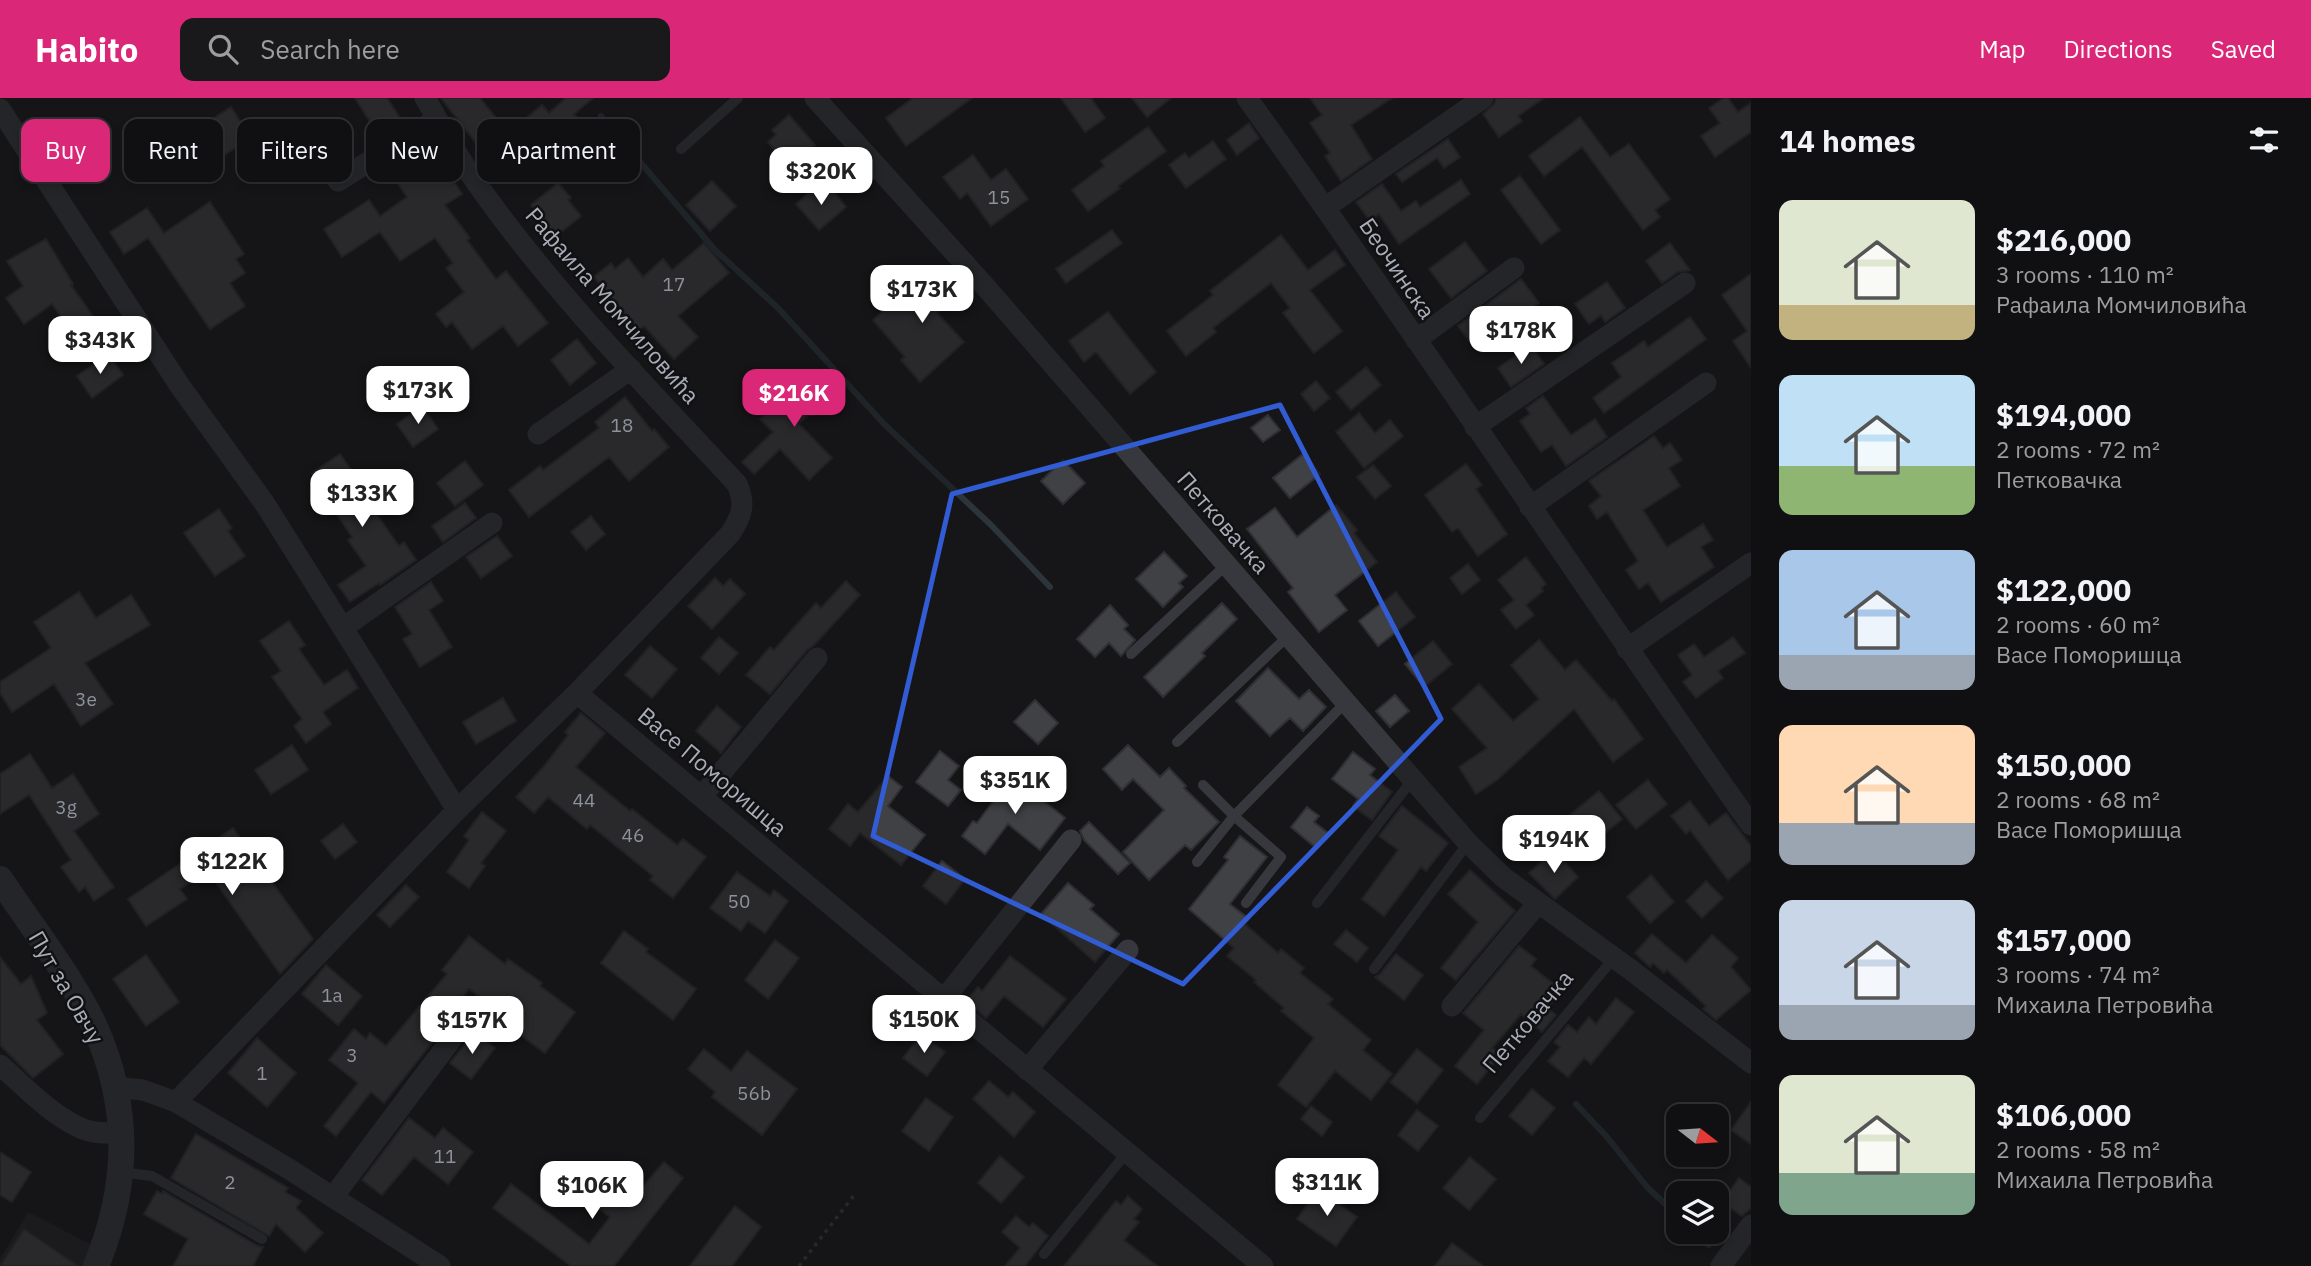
<!DOCTYPE html>
<html lang="en">
<head>
<meta charset="utf-8">
<style>
	:root { --surface:#101012; --page:#19191b; --text:#f1f3f6; --muted:#9c9d9f; --line:#303032; --accent:#db2777 }
	body { margin:0; font-family:"IBM Plex Sans",sans-serif; background:var(--page); color:var(--text); height:100vh; display:flex; flex-direction:column; font-size:26px; white-space:nowrap }
	* { box-sizing:border-box; margin:0 }
	p { font-size:23px; color:var(--muted) }
	.icon { flex:none; width:38px; height:38px; fill:none; stroke:currentColor; stroke-width:2; stroke-linecap:round; stroke-linejoin:round }
	.map { position:relative; flex:1; overflow:hidden }
	.panel { display:flex; flex-direction:column; background:var(--surface); width:560px }
	.panel>* { flex:none }
	.top-card { position:absolute; left:21px; top:21px; width:665px; height:63px; display:flex; gap:14px }
	.needle { width:46px; rotate:107deg }
	.buttons { position:absolute; left:1666px; top:1006px; display:grid; gap:14px }
	.buttons a { display:grid; place-items:center; width:63px; height:63px; border-radius:14px; background:var(--surface); box-shadow:0 4px 10px #0003,0 0 0 2px var(--line); font-size:35px }
	.price { position:absolute; translate:-50% -60px; padding:0 16px; border-radius:14px; background:#fff; color:#222; font-size:23px; line-height:46px; filter:drop-shadow(0 2px 4px #0008) }
	.price::after { content:''; position:absolute; left:50%; top:42px; width:21px; height:16px; margin-left:-10px; background:inherit; clip-path:polygon(0 0,100% 0,50% 100%) }
	.price.selected { background:var(--accent); color:#fff }
	ul { padding:0; list-style:none }
	li { display:flex; align-items:center; gap:21px; height:175px; padding:0 28px }
	li span { display:grid; place-items:center; flex:none; width:196px; height:140px; border-radius:14px; color:#555 }
	li>.icon { margin-inline-start:auto }
	span .icon { width:84px; height:84px; fill:#fffc; stroke-width:1 }
	li b { font-size:30px }
	h2 { display:flex; justify-content:space-between; align-items:center; height:84px; padding:0 28px; font-size:30px }
	.tag { padding:0 24px; border-radius:14px; background:var(--surface); box-shadow:0 4px 10px #0003,0 0 0 2px var(--line); font-size:24px; line-height:63px }
	.tag.selected { background:var(--accent); color:#fff }
	header { display:flex; align-items:center; gap:42px; box-sizing:border-box; height:98px; padding:0 35px; background:var(--accent); color:#fff }
	header strong { font-size:33px }
	nav { display:flex; gap:38px; margin-inline-start:auto; font-size:24px }
	.search { width:490px; height:63px; background:var(--page); display:flex; align-items:center; gap:18px; box-sizing:border-box; padding:0 24px; border-radius:14px; color:var(--muted); font-size:26px }
	main { display:flex; flex:1; min-height:0 }
	.map>svg:first-child { display:block }
	.built { fill:#222225 }
	.lines { fill:none; stroke-linecap:round; stroke-linejoin:round }
	.stream { stroke:#2c353c; stroke-width:6 }
	.building { fill:#404145; stroke:#303034; stroke-width:2 }
	.path { stroke:#3d3f44; stroke-width:3.5; stroke-dasharray:3.5 5; stroke-linecap:butt }
	.service { stroke:#37383d; stroke-width:10 }
	.minor { stroke:#37383d; stroke-width:21 }
	.tertiary { stroke:#37383d; stroke-width:26 }
	.marked { fill:none; stroke:#325cd3; stroke-width:5; stroke-linejoin:round }
	.labels { text-anchor:middle; dominant-baseline:central; stroke-width:5; stroke-linejoin:round; paint-order:stroke }
	.number-label { font-size:19px; fill:#8e929b }
	.street-label { font-size:23px; fill:#a8adb8; stroke:#111113 }
</style>
</head>
<body>
<header>
<strong>Habito</strong>
<div class="search"><svg class="icon" aria-label="search" viewBox="0 0 24 24"><circle cx="10" cy="10" r="6"/><path d="M15 15l6 6"/></svg>Search here</div>
<nav><a>Map</a><a>Directions</a><a>Saved</a></nav>
</header>
<main>
<div class="map">
<svg width="1751" height="1168" viewBox="0 0 1751 1168">
	<rect width="100%" height="100%" fill="#161618"/>
	<path class="built" d="M28,1114L92,1147L84,1168H0V1161Z"/>
	<g class="lines">
		<path class="stream" d="M601,18L715,152L778,210L884,326L991,427L1050,489
			M1576,1006L1607,1039L1647,1089L1678,1118
			M1695,1134L1709,1147"/>
	</g>
	<path class="building" d="M355,0H387L404,26L381,41Z
		M441,0H480L500,25L476,45Z
		M566,0H593L574,16L598,44L585,55L577,46L568,54L549,32L521,55L506,37L542,7L549,15Z
		M913,0H972L906,48L886,20Z
		M1061,0H1091L1105,20L1085,34Z
		M1132,0H1171L1147,19Z
		M1310,0H1392L1351,27L1372,61L1341,83L1325,58L1330,55L1310,25L1322,17Z
		M1496,0H1544L1518,18L1522,23L1499,39L1483,16L1494,6Z
		M1724,0H1728L1738,14L1751,5V34L1715,59L1701,38L1720,25L1709,10Z
		M231,9L251,40L207,68L191,42L209,31L205,26Z
		M789,17L815,47L790,70L768,44L776,37L772,32Z
		M1580,19L1610,59L1629,46L1670,101L1655,112L1660,119L1643,132L1582,49L1544,78L1529,58Z
		M1249,25L1259,40L1237,57L1227,42Z
		M1148,29L1166,53L1118,88L1120,90L1088,113L1072,92L1104,68L1101,63Z
		M1448,41L1460,59L1444,70L1437,60L1402,84L1396,76Z
		M1213,43L1226,61L1186,90L1169,67L1185,55L1189,60Z
		M422,46L442,74L446,71L462,96L445,107L470,140L467,142L496,181L506,173L548,225L518,248L503,228L472,251L452,224L446,229L436,216L464,194L446,170L453,165L435,140L400,163L380,134L342,159L324,131L369,102L380,118L407,99L386,68Z
		M973,57L991,82L1006,71L1028,101L991,128L967,95L960,101L943,79Z
		M1520,78L1560,132L1541,146L1501,92Z
		M1461,82L1470,96L1399,146L1379,116L1370,123L1356,104L1382,86L1401,113L1416,103L1420,109Z
		M712,83L736,108L710,133L686,107Z
		M558,85L571,100L568,102L581,118L555,139L531,107Z
		M814,90L821,99L831,90L846,109L819,132L796,106Z
		M210,104L244,156L236,161L245,175L230,185L245,208L210,231L148,140L124,156L110,134L147,110L164,135Z
		M1112,132L1122,145L1066,185L1056,171Z
		M1281,137L1308,172L1335,152L1345,167L1310,192L1342,233L1314,255L1283,215L1290,210L1271,185L1213,230L1216,234L1186,258L1167,233L1213,197L1210,193Z
		M46,141L73,186L71,187L95,221L73,236L52,206L24,226L6,200L23,188L7,163Z
		M1465,144L1487,173L1451,200L1429,171Z
		M704,145L729,175L678,218L698,239L674,261L644,228L639,232L594,179L611,165L615,171L628,160L643,179L663,161L672,172Z
		M1670,145L1690,172L1678,174L1662,185L1646,163Z
		M947,173L963,191L937,215L964,244L920,284L901,262L905,259L873,222L919,181L927,190Z
		M1751,176V270L1733,243L1747,233L1722,197Z
		M1521,181L1539,205L1518,220L1517,218L1475,250L1458,228Z
		M1607,184L1625,210L1605,224L1601,217L1589,226L1575,206Z
		M1108,214L1156,274L1130,296L1096,254L1084,264L1069,243Z
		M1690,219L1706,241L1604,315L1593,300L1621,279L1612,265L1644,243L1648,249Z
		M577,241L596,265L570,287L551,262Z
		M1531,247L1544,266L1511,289L1498,270Z
		M109,256L123,277L92,300L77,278Z
		M1366,269L1381,287L1351,312L1336,294Z
		M815,272L834,292L799,326L832,360L809,382L780,351L754,376L742,364L773,334L760,321Z
		M1316,283L1330,300L1314,313L1301,296Z
		M1543,298L1571,337L1595,321L1607,339L1566,368L1552,347L1541,354L1520,323L1530,316L1526,310Z
		M625,299L652,333L654,331L669,349L629,383L609,359L529,419L509,392L540,368L543,372L599,330L595,324Z
		M422,308L438,331L413,349L397,326Z
		M1359,315L1375,335L1390,322L1403,338L1364,370L1336,334Z
		M1268,317L1280,332L1263,344L1251,330Z
		M1654,338L1663,350L1670,345L1682,362L1669,370L1680,388L1643,412L1667,449L1703,426L1713,442L1701,449L1714,469L1661,504L1648,485L1639,491L1626,472L1638,463L1607,414L1597,421L1589,408L1601,398L1589,383Z
		M340,356L382,416L378,418L399,448L404,444L416,462L380,487L379,485L350,504L338,487L366,468L348,442L352,439L334,412L336,411L312,375Z
		M1303,356L1320,376L1290,400L1273,380Z
		M1063,362L1085,385L1063,406L1041,383Z
		M465,363L483,387L455,408L437,385Z
		M1466,366L1482,387L1476,391L1507,436L1478,458L1458,430L1452,434L1425,397Z
		M1373,367L1391,388L1375,401L1357,379Z
		M465,405L476,420L443,444L432,428Z
		M1336,407L1357,432L1354,435L1377,464L1335,497L1347,512L1319,534L1288,494L1293,490L1247,431L1275,410L1297,439Z
		M219,411L232,430L228,433L245,458L215,478L184,435Z
		M591,418L605,436L586,452L571,434Z
		M497,438L512,458L481,480L466,459Z
		M1164,454L1187,478L1179,485L1183,489L1163,509L1136,481Z
		M1526,459L1546,486L1541,490L1543,493L1526,507L1534,517L1516,531L1501,512L1514,502L1498,482Z
		M1468,466L1480,482L1462,496L1450,480Z
		M715,480L723,488L730,481L745,496L712,531L688,508Z
		M846,483L860,497L814,547L807,552L770,596L746,577L770,549L774,552L816,505L821,510Z
		M431,484L443,503L429,512L452,549L420,569L403,541L412,536L395,509Z
		M79,494L96,520L131,497L150,527L85,565L113,606L81,628L54,586L12,614L0,595V584L51,550L34,524Z
		M1396,494L1415,519L1378,548L1359,523Z
		M1222,505L1237,521L1202,555L1205,558L1163,599L1144,579Z
		M1110,507L1128,527L1124,531L1135,542L1121,558L1109,545L1095,559L1077,541Z
		M289,523L305,547L299,551L324,587L347,572L358,590L323,614L331,626L306,645L294,628L302,621L272,579L281,573L260,543Z
		M719,539L738,555L719,576L701,560Z
		M1733,539L1745,555L1718,573L1723,580L1696,600L1683,584L1692,577L1678,557L1694,546L1704,559Z
		M1539,542L1565,572L1576,562L1612,603L1614,601L1643,641L1613,664L1574,611L1497,682L1476,696L1459,669L1487,650L1452,611L1479,586L1513,623L1539,601L1511,567Z
		M1433,543L1452,566L1424,589L1405,566Z
		M650,548L677,571L652,600L625,577Z
		M1268,570L1299,601L1309,592L1326,609L1303,633L1290,620L1270,638L1236,603Z
		M1395,597L1409,613L1390,629L1376,613Z
		M503,600L516,623L476,646L463,624Z
		M1035,602L1058,625L1038,646L1014,624Z
		M717,608L741,629L721,655L696,633Z
		M581,615L605,635L576,669L630,713L632,711L677,747L683,741L706,759L673,800L650,782L653,778L590,727L587,731L548,699L534,715L516,699L545,667L568,637L565,634Z
		M292,647L308,672L271,696L255,672Z
		M1128,647L1160,679L1169,670L1186,688L1184,690L1219,724L1191,752L1185,747L1149,782L1123,754L1164,712L1133,681L1122,692L1103,671Z
		M940,653L959,668L948,682L961,692L948,708L916,684Z
		M1353,654L1375,671L1370,677L1392,694L1372,722L1353,708L1358,701L1332,681Z
		M30,656L52,690L73,676L99,716L74,733L114,789L94,803L85,789L79,794L61,769L71,762L29,697L0,716V676Z
		M1015,676L1036,692L1034,695L1065,720L1040,752L1008,726L985,756L962,738L973,723L977,725L994,702L990,699L1004,681L1008,684Z
		M888,678L902,689L888,708L925,737L901,767L860,735L850,748L829,731L848,706L858,714Z
		M1648,682L1667,706L1636,731L1616,707Z
		M1599,693L1622,721L1593,745L1570,717Z
		M1690,703L1709,728L1726,715L1751,748V762L1728,782L1690,732L1686,736L1671,718Z
		M1402,708L1448,745L1426,773L1421,769L1384,818L1362,801L1398,752L1379,738Z
		M1307,709L1319,718L1314,724L1328,735L1316,750L1291,729Z
		M482,714L506,733L481,765L485,768L469,790L447,774L469,742L464,738Z
		M1089,724L1130,765L1118,776L1084,742L1080,733Z
		M343,726L357,744L335,761L321,743Z
		M233,730L313,841L280,876L208,773L180,791L187,801L146,828L128,801Z
		M1240,738L1267,759L1230,806L1249,821L1245,826L1278,855L1281,851L1304,870L1300,875L1333,901L1328,906L1371,942L1363,952L1392,976L1371,1002L1335,973L1306,1009L1278,987L1314,940L1281,913L1284,910L1254,884L1256,882L1227,858L1234,850L1189,811L1228,762L1224,759Z
		M1554,752L1578,779L1555,801L1529,775Z
		M942,763L965,781L946,806L923,788Z
		M1470,772L1515,813L1456,882L1441,870L1478,824L1448,796Z
		M737,774L770,798L774,792L788,803L765,835L748,823L741,833L710,810Z
		M1651,777L1674,804L1650,825L1627,799Z
		M1706,783L1723,800L1702,820L1686,803Z
		M1068,785L1094,807L1090,811L1119,836L1095,864L1041,816Z
		M406,787L419,799L390,829L377,817Z
		M1346,832L1368,850L1357,864L1334,846Z
		M624,833L648,851L646,854L696,891L673,922L601,865Z
		M1652,836L1686,865L1712,837L1738,860L1731,869L1751,892L1716,922L1703,911L1706,908L1667,872L1664,875L1653,865L1650,869L1635,855Z
		M469,838L505,866L508,861L542,885L540,888L575,914L545,955L511,930L515,925L469,891L450,915L453,918L384,1005L371,994L336,1038L324,1028L358,985L329,962L354,931L366,941L370,935L386,948L447,876L442,872Z
		M775,842L799,860L768,901L745,882Z
		M1519,848L1536,861L1531,868L1561,892L1548,910L1556,917L1542,934L1521,916L1492,950L1501,956L1477,986L1455,968L1484,932L1463,915Z
		M1396,856L1423,877L1404,902L1375,879L1380,876Z
		M146,857L179,904L146,928L113,881Z
		M1010,858L1066,901L1043,929L1004,898L986,920L966,903L978,889L982,893Z
		M0,859L21,886L31,878L47,915L37,922L63,956L33,980L0,947Z
		M326,867L362,898L338,927L302,896Z
		M1616,900L1634,914L1591,966L1584,960L1568,979L1548,963L1560,949L1554,944L1568,927L1577,934L1589,919L1596,926Z
		M474,934L495,950L471,981L450,965Z
		M921,936L945,954L927,978L903,960Z
		M257,940L296,975L267,1009L228,975Z
		M704,951L731,973L747,953L797,991L762,1037L712,999L715,994L688,971Z
		M1417,951L1443,972L1417,1005L1390,984Z
		M989,983L1008,999L1013,994L1035,1014L1014,1039L973,1001Z
		M1532,991L1555,1010L1532,1037L1509,1018Z
		M926,1000L953,1019L929,1053L902,1033Z
		M1751,1004V1046L1731,1032Z
		M1311,1008L1332,1024L1322,1038L1301,1021Z
		M1417,1012L1438,1028L1418,1053L1398,1037Z
		M409,1020L435,1040L443,1030L473,1054L448,1086L414,1059L382,1097L362,1082Z
		M196,1036L288,1090L285,1094L301,1103L296,1110L323,1135L305,1154L276,1126L269,1138L171,1080Z
		M0,1054L31,1074L12,1104L0,1097Z
		M1000,1058L1024,1079L1001,1105L978,1085Z
		M1470,1059L1496,1081L1469,1112L1443,1090Z
		M664,1064L683,1080L614,1168H571L493,1110L511,1086L589,1146L610,1119L583,1099L593,1086L624,1110Z
		M1739,1080L1751,1089V1110L1742,1118L1722,1104Z
		M1318,1091L1357,1119L1336,1148L1297,1121Z
		M157,1093L162,1096L163,1093L258,1148L263,1149L253,1168H173L188,1141L144,1116Z
		M1128,1098L1142,1111L1134,1121L1139,1124L1124,1142L1157,1168H1064L1116,1103L1121,1107Z
		M735,1108L761,1129L732,1168H690Z
		M1016,1118L1029,1129L1033,1125L1048,1138L1025,1168H1005L1020,1150L1002,1134Z
		M24,1131L78,1168H0Z
		M1452,1145L1483,1168H1435Z"/>
	<g class="lines">
		<path class="path" d="M799,1168L855,1096"/>
		<path class="service" d="M681,51L738,0
			M1131,556L1226,467
			M1177,644L1288,538
			M1203,687L1234,718L1281,759L1246,805
			M1197,764L1234,718L1346,604
			M1317,805L1413,681
			M1374,871L1468,745
			M1480,1020L1614,860
			M121,1074L152,1078L262,1141
			M1044,1156L1128,1053"/>
		<path class="minor" d="M815,0L983,186L1468,745L1503,779L1631,872L1751,965
			M1247,0C1419,239 1581,486 1751,727
			M0,11L180,288L265,406L457,712
			M338,83L437,21
			M1326,109L1483,0
			M1416,242L1514,170
			M1475,329L1685,185
			M538,336L631,271
			M1530,409L1706,285
			M344,529L492,425
			M1627,551L1751,465
			M577,595L1263,1168
			M702,698L817,560
			M944,901L1071,742
			M1452,908L1538,805
			M0,967C25,989 52,1018 83,1031C95,1036 109,1035 121,1035
			M1027,972L1128,852
			M114,989L143,992L176,1004L289,1071L440,1168
			M176,1004L457,712L577,595L730,436C742,418 746,406 737,386C648,290 554,195 478,87C458,60 442,29 425,0
			M333,1099L469,918
			M1721,1168L1751,1127"/>
		<path class="tertiary" d="M0,781C30,826 73,881 95,929C131,1010 129,1088 96,1168"/>
	</g>
	<path d="M0 0H1751V1168H0ZM1280,307L1441,621L1183,886L873,738L952,396Z" fill="#161618" fill-opacity=".55" fill-rule="evenodd"/>
	<path class="marked" d="M1280,307L1441,621L1183,886L873,738L952,396Z"/>
	<g class="labels">
		<g class="number-label">
			<text x="999" y="99">15</text>
			<text x="674" y="186">17</text>
			<text x="622" y="327">18</text>
			<text x="86" y="601">3e</text>
			<text x="584" y="702">44</text>
			<text x="66" y="709">3g</text>
			<text x="633" y="737">46</text>
			<text x="739" y="803">50</text>
			<text x="332" y="897">1a</text>
			<text x="352" y="957">3</text>
			<text x="262" y="975">1</text>
			<text x="754" y="995">56b</text>
			<text x="445" y="1058">11</text>
			<text x="230" y="1084">2</text>
		</g>
		<g class="street-label">
			<text transform="translate(1398 170) rotate(56)">Беочинска</text>
			<text transform="translate(613 207) rotate(49)">Рафаила Момчиловића</text>
			<text transform="translate(1224 424) rotate(49)">Петковачка</text>
			<text transform="translate(713 673) rotate(40)">Васе Поморишца</text>
			<text transform="translate(67 889) rotate(60)">Пут за Овчу</text>
			<text transform="translate(1527 923) rotate(-50)">Петковачка</text>
		</g>
	</g>
</svg>
<div class="buttons">
<a><svg class="needle" viewBox="-14 -14 28 28"><path d="M0-13l5 13h-10z" fill="#e53935"/><path d="M0 13l5-13h-10z" fill="#9c9d9f"/></svg></a>
<a><svg class="icon" aria-label="layers" viewBox="0 0 24 24"><path d="M12 4l9 5-9 5-9-5zM3 14l9 5 9-5"/></svg></a>
</div>
<b class="price" style="left:821px;top:109px">$320K</b>
<b class="price" style="left:922px;top:227px">$173K</b>
<b class="price" style="left:1521px;top:268px">$178K</b>
<b class="price" style="left:100px;top:278px">$343K</b>
<b class="price" style="left:418px;top:328px">$173K</b>
<b class="price selected" style="left:794px;top:331px">$216K</b>
<b class="price" style="left:362px;top:431px">$133K</b>
<b class="price" style="left:1015px;top:718px">$351K</b>
<b class="price" style="left:1554px;top:777px">$194K</b>
<b class="price" style="left:232px;top:799px">$122K</b>
<b class="price" style="left:924px;top:957px">$150K</b>
<b class="price" style="left:472px;top:958px">$157K</b>
<b class="price" style="left:1327px;top:1120px">$311K</b>
<b class="price" style="left:592px;top:1123px">$106K</b>
<div class="top-card">
<a class="tag selected">Buy</a>
<a class="tag">Rent</a>
<a class="tag">Filters</a>
<a class="tag">New</a>
<a class="tag">Apartment</a>
</div>
</div>
<section class="panel">
<h2>14 homes<svg class="icon" aria-label="filters" viewBox="0 0 24 24"><path d="M4 7h16M4 17h16"/><circle cx="9" cy="7" r="2"/><circle cx="15" cy="17" r="2"/></svg></h2>
<ul>
<li><span style="background:linear-gradient(#dfe7d0 75%,#c2b280 0)"><svg class="icon" aria-label="home" viewBox="0 0 24 24"><path d="M3 11l9-7 9 7M6 9v11h12V9"/></svg></span><div><b>$216,000</b><p>3 rooms · 110 m²</p><p>Рафаила Момчиловића</p></div></li>
<li><span style="background:linear-gradient(#bfe0f5 65%,#8fb573 0)"><svg class="icon" aria-label="home" viewBox="0 0 24 24"><path d="M3 11l9-7 9 7M6 9v11h12V9"/></svg></span><div><b>$194,000</b><p>2 rooms · 72 m²</p><p>Петковачка</p></div></li>
<li><span style="background:linear-gradient(#a9c7e8 75%,#9aa5b1 0)"><svg class="icon" aria-label="home" viewBox="0 0 24 24"><path d="M3 11l9-7 9 7M6 9v11h12V9"/></svg></span><div><b>$122,000</b><p>2 rooms · 60 m²</p><p>Васе Поморишца</p></div></li>
<li><span style="background:linear-gradient(#ffd9b3 70%,#9aa5b1 0)"><svg class="icon" aria-label="home" viewBox="0 0 24 24"><path d="M3 11l9-7 9 7M6 9v11h12V9"/></svg></span><div><b>$150,000</b><p>2 rooms · 68 m²</p><p>Васе Поморишца</p></div></li>
<li><span style="background:linear-gradient(#c9d6e8 75%,#9aa5b1 0)"><svg class="icon" aria-label="home" viewBox="0 0 24 24"><path d="M3 11l9-7 9 7M6 9v11h12V9"/></svg></span><div><b>$157,000</b><p>3 rooms · 74 m²</p><p>Михаила Петровића</p></div></li>
<li><span style="background:linear-gradient(#dfe7d0 70%,#7fa58c 0)"><svg class="icon" aria-label="home" viewBox="0 0 24 24"><path d="M3 11l9-7 9 7M6 9v11h12V9"/></svg></span><div><b>$106,000</b><p>2 rooms · 58 m²</p><p>Михаила Петровића</p></div></li>
</ul>
</section>
</main>
</body>
</html>
